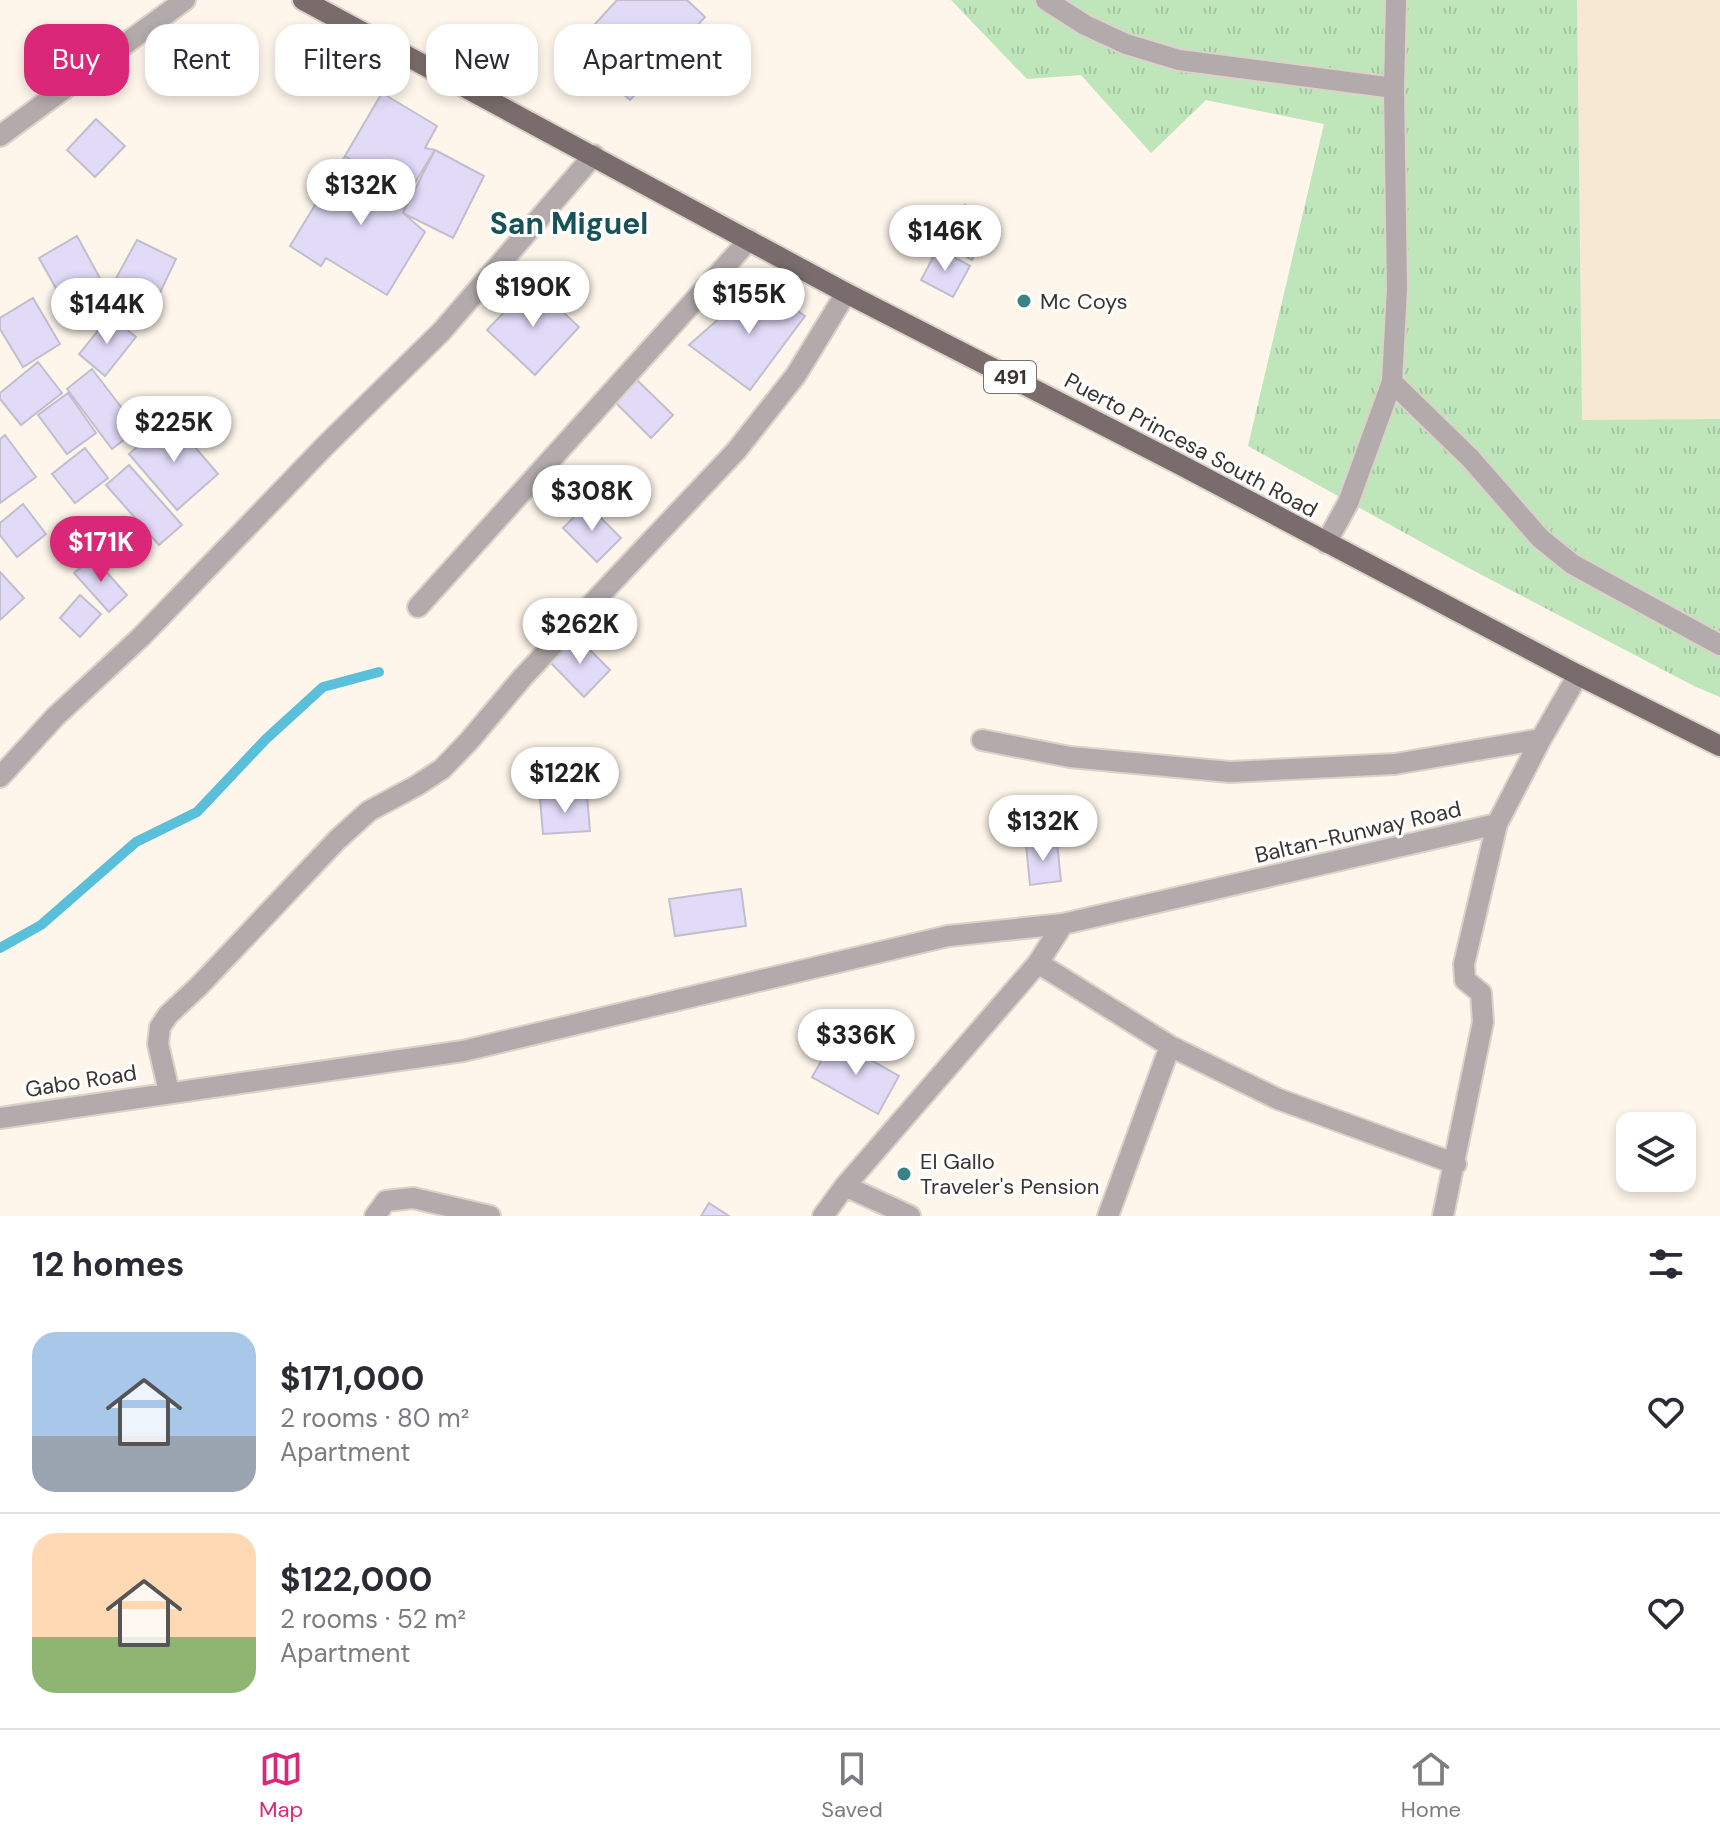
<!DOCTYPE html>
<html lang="en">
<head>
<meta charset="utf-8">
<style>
	:root { --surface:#fff; --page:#f7f7f7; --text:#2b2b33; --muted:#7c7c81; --line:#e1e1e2; --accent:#db2777 }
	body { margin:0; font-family:"DM Sans",sans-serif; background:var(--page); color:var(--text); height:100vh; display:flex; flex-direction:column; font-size:30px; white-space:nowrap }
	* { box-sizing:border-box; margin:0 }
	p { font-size:26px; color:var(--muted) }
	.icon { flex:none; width:44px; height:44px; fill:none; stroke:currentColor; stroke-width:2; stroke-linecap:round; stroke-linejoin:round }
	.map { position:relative; height:1216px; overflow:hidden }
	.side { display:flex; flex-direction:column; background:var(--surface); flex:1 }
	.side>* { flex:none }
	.top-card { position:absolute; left:24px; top:24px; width:800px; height:72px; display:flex; gap:16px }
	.tools { position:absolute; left:1616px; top:1112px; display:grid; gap:16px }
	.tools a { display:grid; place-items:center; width:80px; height:80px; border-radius:16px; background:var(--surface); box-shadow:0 4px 12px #0003; font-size:40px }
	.price { position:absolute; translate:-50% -68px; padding:0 18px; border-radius:28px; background:#fff; color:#222; font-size:26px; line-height:52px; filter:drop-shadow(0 2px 4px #0008) }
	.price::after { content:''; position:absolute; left:50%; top:48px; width:24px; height:18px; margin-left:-12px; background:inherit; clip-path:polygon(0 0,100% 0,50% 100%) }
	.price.active { background:var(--accent); color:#fff }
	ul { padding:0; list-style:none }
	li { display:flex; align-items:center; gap:24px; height:200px; padding:0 32px }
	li+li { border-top:2px solid var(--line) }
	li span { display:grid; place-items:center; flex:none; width:224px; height:160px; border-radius:24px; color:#555 }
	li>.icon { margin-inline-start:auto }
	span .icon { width:96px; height:96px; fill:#fffc; stroke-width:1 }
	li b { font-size:34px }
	h2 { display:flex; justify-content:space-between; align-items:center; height:96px; padding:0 32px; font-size:34px }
	.pill { padding:0 28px; border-radius:24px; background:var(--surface); box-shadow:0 4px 12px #0003; font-size:28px; line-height:72px }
	.pill.active { background:var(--accent); color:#fff }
	.tabs { display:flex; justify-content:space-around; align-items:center; height:112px; border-top:2px solid var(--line); background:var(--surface); font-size:22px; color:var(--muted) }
	.tabs a { display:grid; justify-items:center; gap:4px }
	.tabs .active { color:var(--accent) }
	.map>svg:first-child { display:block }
	.built { fill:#f7e8d4 }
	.grass { fill:url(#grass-tufts) }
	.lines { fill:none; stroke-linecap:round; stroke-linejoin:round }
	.stream { stroke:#5abfda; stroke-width:10 }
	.building { fill:#e1dbf8; stroke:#c1bece; stroke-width:2 }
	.minor-casing { stroke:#dbd3c9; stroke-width:24 }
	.major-casing { stroke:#dbd3c9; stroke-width:24 }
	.minor { stroke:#b3abab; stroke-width:20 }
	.major { stroke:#7a6c6c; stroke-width:20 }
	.poi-dot { fill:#398286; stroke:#fff; stroke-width:3 }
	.labels { text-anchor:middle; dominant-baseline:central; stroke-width:6; stroke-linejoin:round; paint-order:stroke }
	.shield { fill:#fff; stroke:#74726d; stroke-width:2 }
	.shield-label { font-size:20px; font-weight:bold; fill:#39352f }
	.poi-label { font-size:22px; fill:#39352f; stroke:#fff; text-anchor:start }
	.street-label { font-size:22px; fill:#39352f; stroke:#fff }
	.district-label { font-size:30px; font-weight:bold; fill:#165256; stroke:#fff }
</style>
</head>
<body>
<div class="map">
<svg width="1720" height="1216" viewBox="0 0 1720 1216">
	<defs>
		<pattern id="grass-tufts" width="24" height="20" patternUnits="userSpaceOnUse" patternTransform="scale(2)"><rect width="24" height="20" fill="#bfe6ba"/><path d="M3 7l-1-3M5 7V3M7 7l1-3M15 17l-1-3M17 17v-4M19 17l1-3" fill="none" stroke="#a5c6a0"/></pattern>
	</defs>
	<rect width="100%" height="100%" fill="#fef6eb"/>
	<path class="built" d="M951,0H1720V697L1694,686L1461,564L1248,446L1324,124L1206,100L1151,153L1081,75L1027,79Z"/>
	<path class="grass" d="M951,0H1577L1582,420L1720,419V697L1694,686L1461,564L1248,446L1324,124L1206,100L1151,153L1081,75L1027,79Z"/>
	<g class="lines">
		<path class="stream" d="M0,948L41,925L136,842L197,812L266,739L323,687L379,672"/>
	</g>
	<path class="building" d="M617,0H687L705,17L630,100L573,48Z
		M382,93L437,126L425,148L435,150L408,194L345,156Z
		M96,119L125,146L95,177L67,150Z
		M435,150L484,176L453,238L403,213Z
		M345,156L408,194L403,213L425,232L387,295L326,258L321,266L290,246Z
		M965,205L994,222L972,260L943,244Z
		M77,236L108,293L71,315L39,258Z
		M137,240L176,259L147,320L107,301L108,293Z
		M938,248L970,266L953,297L921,280Z
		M532,283L579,327L535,375L487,330Z
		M757,285L805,316L750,390L689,345Z
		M33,298L60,344L23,367L0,329V318Z
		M110,316L136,337L105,376L79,354Z
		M38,362L62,393L21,425L0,399V393Z
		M92,369L138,429L112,449L67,389Z
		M635,378L673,415L651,438L614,401Z
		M68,393L96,433L67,454L38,415Z
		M170,418L218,474L177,510L129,454Z
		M5,435L36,477L0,503V439Z
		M85,448L108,478L75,503L52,474Z
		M129,465L182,525L159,545L106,485Z
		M23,504L46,534L17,557L0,535V523Z
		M587,504L621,538L597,562L563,528Z
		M93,557L127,595L109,612L74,573Z
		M0,572L24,598L0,620Z
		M80,595L101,614L80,637L60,618Z
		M575,635L610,670L584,697L549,661Z
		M587,795L590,831L543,834L540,799Z
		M1057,842L1061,881L1030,885L1026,845Z
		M741,889L746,926L675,936L669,899Z
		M834,1039L899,1076L878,1114L812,1077Z
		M709,1203L729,1216H701Z"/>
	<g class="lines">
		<g class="minor-casing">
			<path id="minor" d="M1046,0L1085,25L1126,44L1179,60L1394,88
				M0,136L185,0
				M1392,382L1471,459L1540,538L1572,564L1720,645
				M1326,543L1348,503L1392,382L1397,288L1394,88L1396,0
				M418,607L749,240
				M982,740L1070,757L1230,772L1395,764L1541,739
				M0,777L55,717L141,637L326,445L442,331L594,155
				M1038,963L1170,1046L1278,1099L1456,1164
				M169,1092L158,1044L160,1027L168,1015L200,985L337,840L369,811L416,786L442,769L469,741L522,678L736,451L796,375L846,293
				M0,1118L463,1051L948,936L1063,924L1497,824L1541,739L1578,675
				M845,1186L910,1216
				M375,1216L386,1201L413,1198L490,1216
				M823,1216L845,1186L1038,963L1063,924
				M1108,1216L1170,1046
				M1443,1216L1483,1022L1481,993L1465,980L1464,964L1497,824"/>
		</g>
		<g class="major-casing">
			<path id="major" d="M303,0L846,293L1179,464L1578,675L1720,746"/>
		</g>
		<use href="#minor" class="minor"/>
		<use href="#major" class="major"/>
	</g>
	<g class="poi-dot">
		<circle cx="1024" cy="301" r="8"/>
		<circle cx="904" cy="1174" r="8"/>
	</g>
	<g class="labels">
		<rect class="shield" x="984" y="361" width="52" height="32" rx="6"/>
		<g class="shield-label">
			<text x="1010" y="377">491</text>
		</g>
		<g class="poi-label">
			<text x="1040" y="301">Mc Coys</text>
			<text x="920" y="1161">El Gallo<tspan x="920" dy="25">Traveler's Pension</tspan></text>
		</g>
		<g class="street-label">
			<text transform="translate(1191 445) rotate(28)">Puerto Princesa South Road</text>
			<text transform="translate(1358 832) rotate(-13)">Baltan-Runway Road</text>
			<text transform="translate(81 1081) rotate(-9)">Gabo Road</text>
		</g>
		<g class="district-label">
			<text x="569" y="223">San Miguel</text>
		</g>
	</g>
</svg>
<div class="tools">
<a><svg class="icon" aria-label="layers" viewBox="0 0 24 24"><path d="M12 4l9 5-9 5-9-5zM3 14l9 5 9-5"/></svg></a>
</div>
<b class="price" style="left:361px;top:227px">$132K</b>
<b class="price" style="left:945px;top:273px">$146K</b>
<b class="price" style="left:533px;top:329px">$190K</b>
<b class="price" style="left:749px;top:336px">$155K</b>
<b class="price" style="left:107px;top:346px">$144K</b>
<b class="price" style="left:174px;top:464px">$225K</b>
<b class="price" style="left:592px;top:533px">$308K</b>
<b class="price active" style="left:101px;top:584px">$171K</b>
<b class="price" style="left:580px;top:666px">$262K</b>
<b class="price" style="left:565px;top:815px">$122K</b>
<b class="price" style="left:1043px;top:863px">$132K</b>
<b class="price" style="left:856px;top:1077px">$336K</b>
<div class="top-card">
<a class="pill active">Buy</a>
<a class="pill">Rent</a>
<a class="pill">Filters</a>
<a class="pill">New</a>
<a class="pill">Apartment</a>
</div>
</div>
<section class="side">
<h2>12 homes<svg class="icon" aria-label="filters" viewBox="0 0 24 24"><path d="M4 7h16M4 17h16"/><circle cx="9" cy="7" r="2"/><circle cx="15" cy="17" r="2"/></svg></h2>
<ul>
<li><span style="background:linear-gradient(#a9c7e8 65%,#9aa5b1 0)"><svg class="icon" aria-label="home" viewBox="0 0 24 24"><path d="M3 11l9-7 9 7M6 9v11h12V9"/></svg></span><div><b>$171,000</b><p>2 rooms · 80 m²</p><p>Apartment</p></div><svg class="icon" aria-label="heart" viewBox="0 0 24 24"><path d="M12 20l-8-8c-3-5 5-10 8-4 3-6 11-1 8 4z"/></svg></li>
<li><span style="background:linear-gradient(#ffd9b3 65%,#8fb573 0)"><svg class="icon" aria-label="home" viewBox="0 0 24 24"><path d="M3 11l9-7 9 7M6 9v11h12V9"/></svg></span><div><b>$122,000</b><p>2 rooms · 52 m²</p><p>Apartment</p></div><svg class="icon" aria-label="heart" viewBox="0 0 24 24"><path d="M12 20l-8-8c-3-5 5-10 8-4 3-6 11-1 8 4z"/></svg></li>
</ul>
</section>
<nav class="tabs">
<a class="active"><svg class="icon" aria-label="map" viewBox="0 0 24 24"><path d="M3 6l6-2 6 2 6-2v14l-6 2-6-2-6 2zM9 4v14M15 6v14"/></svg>Map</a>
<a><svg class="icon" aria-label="saved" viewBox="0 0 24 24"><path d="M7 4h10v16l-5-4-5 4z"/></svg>Saved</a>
<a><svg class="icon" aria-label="home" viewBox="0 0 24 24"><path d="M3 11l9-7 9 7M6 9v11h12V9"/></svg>Home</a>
</nav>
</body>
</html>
